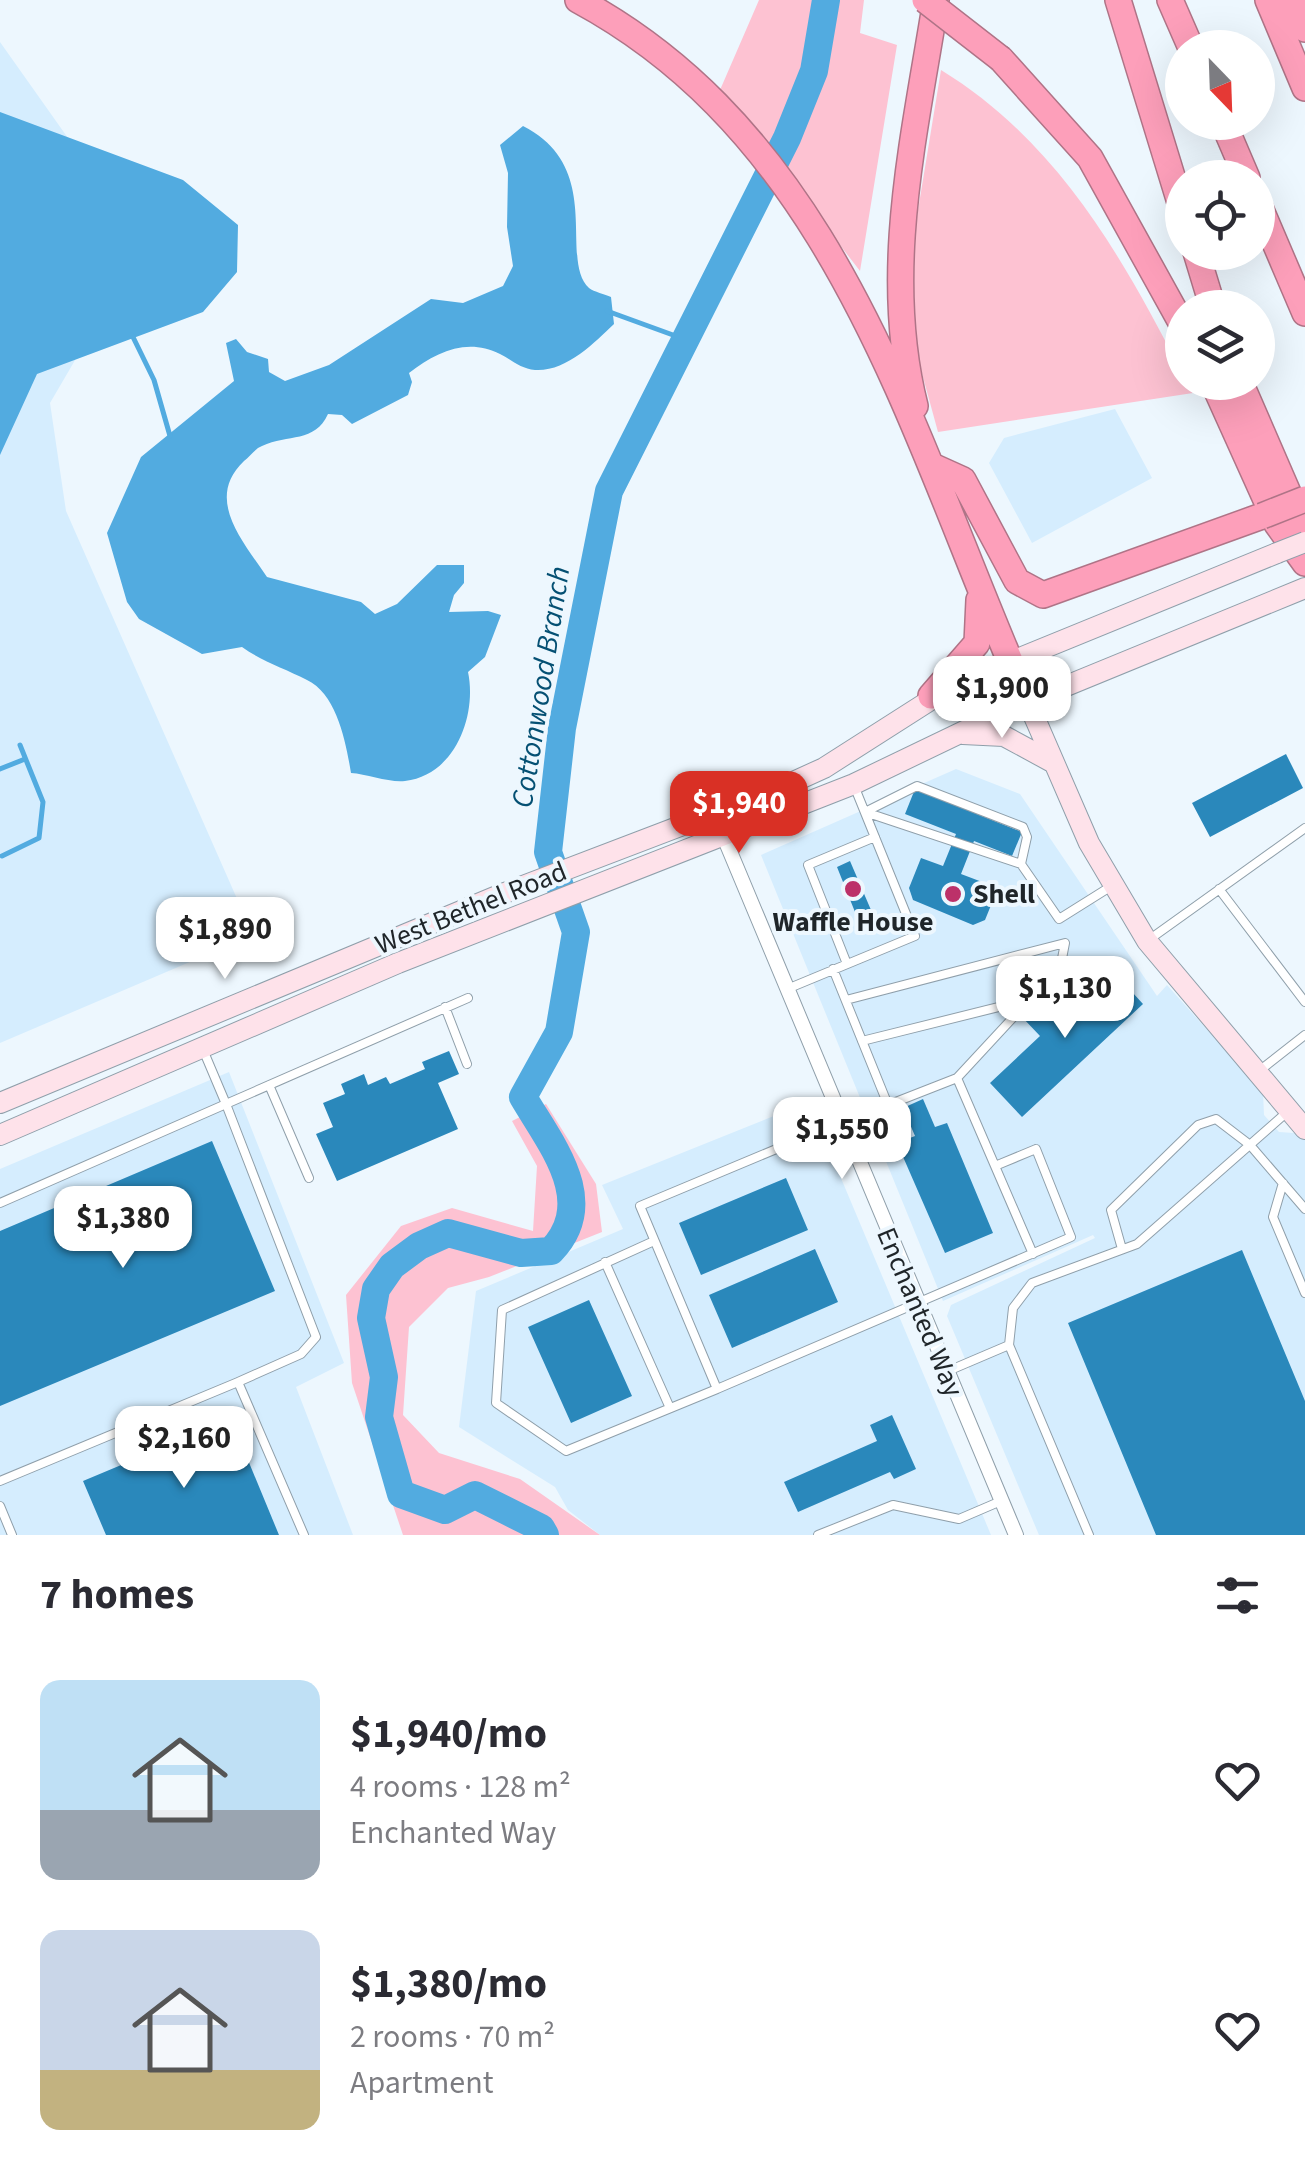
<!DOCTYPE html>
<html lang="en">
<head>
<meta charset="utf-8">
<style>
	:root { --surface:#fff; --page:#f2f2f3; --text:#2b2b33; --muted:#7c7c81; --accent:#d93025 }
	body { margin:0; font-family:"Source Sans 3",sans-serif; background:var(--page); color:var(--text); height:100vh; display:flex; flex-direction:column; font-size:38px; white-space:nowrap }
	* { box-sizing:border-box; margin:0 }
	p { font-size:32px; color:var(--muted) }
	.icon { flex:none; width:55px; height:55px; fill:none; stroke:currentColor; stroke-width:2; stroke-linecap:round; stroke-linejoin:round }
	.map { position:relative; height:1535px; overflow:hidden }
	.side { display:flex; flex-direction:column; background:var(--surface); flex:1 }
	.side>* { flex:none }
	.needle { width:65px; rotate:157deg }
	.buttons { position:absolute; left:1165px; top:30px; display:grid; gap:20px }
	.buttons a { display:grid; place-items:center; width:110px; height:110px; border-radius:50%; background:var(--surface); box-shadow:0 10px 40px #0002; font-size:50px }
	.price { position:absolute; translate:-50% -85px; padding:0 22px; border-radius:20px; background:#fff; color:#222; font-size:32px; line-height:65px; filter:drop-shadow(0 2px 5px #0008) }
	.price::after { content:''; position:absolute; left:50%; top:60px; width:30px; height:22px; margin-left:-15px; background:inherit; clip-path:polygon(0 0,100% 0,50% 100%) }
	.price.selected { background:var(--accent); color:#fff }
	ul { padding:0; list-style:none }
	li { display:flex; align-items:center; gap:30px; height:250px; padding:0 40px }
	li span { display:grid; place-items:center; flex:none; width:280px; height:200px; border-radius:20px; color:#555 }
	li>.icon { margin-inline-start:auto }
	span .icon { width:120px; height:120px; fill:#fffc; stroke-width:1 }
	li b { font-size:42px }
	h2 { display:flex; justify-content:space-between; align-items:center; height:120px; padding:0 40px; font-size:42px }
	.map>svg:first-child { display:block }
	.built { fill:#d5edfe }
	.green { fill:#fdc2d2 }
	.water { fill:#52abe0 }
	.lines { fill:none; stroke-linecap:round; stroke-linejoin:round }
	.stream { stroke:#52abe0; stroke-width:5 }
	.river { stroke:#52abe0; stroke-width:28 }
	.building { fill:#2a88bb }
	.lane-casing { stroke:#8f9faa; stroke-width:10 }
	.street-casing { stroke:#8f9faa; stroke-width:16 }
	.secondary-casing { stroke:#8f9faa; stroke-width:22 }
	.highway-casing { stroke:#af7487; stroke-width:28 }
	.lane { stroke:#fff; stroke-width:8 }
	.street { stroke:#fff; stroke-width:14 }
	.secondary { stroke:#fee2ea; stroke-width:20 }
	.highway { stroke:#fd9fba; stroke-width:25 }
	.secondary-bridge-casing { stroke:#8f9faa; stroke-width:22; stroke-linecap:butt }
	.highway-bridge-casing { stroke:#af7487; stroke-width:28; stroke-linecap:butt }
	.secondary-bridge { stroke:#fee2ea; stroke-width:20 }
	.highway-bridge { stroke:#fd9fba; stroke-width:25 }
	.poi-dot { fill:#bc3169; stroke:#edf7fe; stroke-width:4 }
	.labels { text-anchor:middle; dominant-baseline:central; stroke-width:8; stroke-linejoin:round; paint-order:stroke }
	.poi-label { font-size:28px; font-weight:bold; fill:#1f2529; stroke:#edf7fe; text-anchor:start }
	.street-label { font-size:28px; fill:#1f2529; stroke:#edf7fe }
	.water-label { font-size:30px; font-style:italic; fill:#055073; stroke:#edf7fe }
</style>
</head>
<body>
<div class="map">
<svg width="1305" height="1535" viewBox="0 0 1305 1535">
	<rect width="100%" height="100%" fill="#edf7fe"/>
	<path class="built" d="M0,42L143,244L50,403L66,511L253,935L0,1043Z
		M1115,409L1152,478L1032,543L989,463L1004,438Z
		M956,769L1020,794L1157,996L1167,985L1263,1092L1264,1115L1279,1132L1294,1133L1305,1140V1535H1039L947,1316L951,1305L1095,1238L1093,1235L943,1301L761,855Z
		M229,1072L344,1363L296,1387L353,1535H0V1169Z
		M809,1102L991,1535H600L568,1510L555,1487L459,1427L476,1291L623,1229L602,1185Z"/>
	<path class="green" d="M759,0H864L860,33L897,45L860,271L720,90Z
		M941,70C1057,141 1122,256 1182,373V382L1193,393L938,432L909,326L908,271Z
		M546,1104L596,1184L602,1232L489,1277L448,1288L409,1327L403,1415L439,1453L520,1479L600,1535H403L352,1383L346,1295L401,1226L452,1208L533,1231L537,1166L512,1121Z"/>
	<path class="water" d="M0,112L183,180L238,225L237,272L203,312L37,374L0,455Z
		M523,126C606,168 558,259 589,288C594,292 605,294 611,297L614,324C594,343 566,372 535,370C521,369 512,360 500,354C467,337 436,352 409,373L412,382L408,395L352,424L342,415L328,414C315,443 288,434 262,446C256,448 250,456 244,461C204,499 243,541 267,577L361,602L375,614L397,604L437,565H464V583L454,595L449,612L488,611L501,615L485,657L468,672C477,714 456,775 405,781C390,783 367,774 351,773C346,743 337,694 307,680C284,668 263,662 242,647L202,654L139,619L127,602L107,533L141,457L234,381L226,343L236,339L247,352L268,359L269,372L285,381L329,365L431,299L463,303L503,286L513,266L507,227L508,173L500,145Z"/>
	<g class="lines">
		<path class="stream" d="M607,311L684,339
			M132,335L154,380L170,436
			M0,769L25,759
			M2,856L39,838L43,802L20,745"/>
		<path class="river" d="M545,1535L541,1528L475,1495L445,1510L401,1494L379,1417L384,1377L371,1318L376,1289L392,1266L419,1246L448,1233L521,1253L551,1251C599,1201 551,1145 523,1097L559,1032L576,932L548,852L562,728L609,491L787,138L814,71L826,0"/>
	</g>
	<path class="building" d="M1286,754L1303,788L1210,837L1192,803Z
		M915,789L1022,832L1012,856L974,841L961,874L998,888L985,920L973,925L913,900L909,888L921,858L943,866L956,834L905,814Z
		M850,861L871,910L866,912L871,923L861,927L837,867Z
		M1111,969L1143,1004L1022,1117L990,1083L1040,1036L1022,1017L1038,1002L1056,1021Z
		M449,1051L459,1074L438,1083L458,1129L337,1181L316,1134L333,1127L323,1103L345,1094L341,1084L364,1074L368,1085L386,1077L390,1084L425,1069L422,1062Z
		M923,1099L935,1127L947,1123L993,1233L945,1253L897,1143L915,1136L903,1108Z
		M212,1141L275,1291L0,1406V1231Z
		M786,1178L808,1230L701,1275L679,1223Z
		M815,1249L838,1302L732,1348L709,1295Z
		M1242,1250L1305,1401V1535H1156L1068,1323Z
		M589,1300L632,1396L571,1423L528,1327Z
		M892,1415L916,1469L894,1479L890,1472L798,1512L784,1482L877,1441L870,1425Z
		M231,1419L279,1535H106L83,1481Z"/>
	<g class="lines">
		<g class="lane-casing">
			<path id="lane" d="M865,812L917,786L1023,827L1027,837L1021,864L1059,919L1110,887
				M865,812L1021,864
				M1219,889L1305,1002
				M1150,939L1305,828
				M847,964L808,865L875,837
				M833,969L888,1105L957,1078L1033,1254
				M787,989L915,936L855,788
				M846,1000L1065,943L1059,974L1048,989L1021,1009L957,1078
				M445,1007L467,1064
				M862,1041L1031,999
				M204,1052L226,1104L468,998
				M1259,1071L1305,1035
				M269,1085L309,1178
				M841,1122L640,1206L717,1389L1071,1237L1036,1149L995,1166
				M1283,1183L1273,1217L1305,1293
				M0,1203L226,1104L316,1337L301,1354L238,1382L304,1535
				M654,1241L502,1310L496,1403L566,1451L717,1389
				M1122,1249L1111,1210L1198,1125L1216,1119L1250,1145L1305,1209
				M605,1262L670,1408
				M1009,1345L1089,1535
				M948,1371L1009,1345L1013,1308L1032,1283L1137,1244L1286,1113
				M0,1481L238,1382
				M0,1506L12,1535
				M818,1535L893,1505L959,1519L1001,1501"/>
		</g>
		<g class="street-casing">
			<path id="street" d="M713,811L1016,1535"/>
		</g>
		<g class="secondary-casing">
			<path id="secondary" d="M1010,661L1089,843L1147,941L1305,1129
				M963,734L1004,736L1052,762
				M0,1103L502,894L780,788L824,768L954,685L1277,553
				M0,1135L398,963L854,784L1010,709L1305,588"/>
		</g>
		<g class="highway-casing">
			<path id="highway" d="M578,0C830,136 906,416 1010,661
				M1118,0L1182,209
				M1170,0L1191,48
				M1268,0L1305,88
				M1293,0L1305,29
				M1001,59L1090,158L1182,324
				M1223,122L1247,178
				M1258,203L1305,313
				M1196,252L1213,308
				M1213,382L1277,524L1305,563
				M1240,382L1299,518L1305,551
				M915,406C881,271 915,134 936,0
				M932,466L963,480L1017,581L1043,595L1262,516
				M931,696L977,643L979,600"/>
		</g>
		<use href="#lane" class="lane"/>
		<use href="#street" class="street"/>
		<use href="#secondary" class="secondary"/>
		<use href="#highway" class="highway"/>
		<g class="secondary-bridge-casing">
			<path id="secondary-bridge" d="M1277,553L1305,542"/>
		</g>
		<g class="highway-bridge-casing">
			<path id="highway-bridge" d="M925,0L1001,59
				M1262,516L1305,499"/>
		</g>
		<use href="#secondary-bridge" class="secondary-bridge"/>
		<use href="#highway-bridge" class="highway-bridge"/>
	</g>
	<g class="poi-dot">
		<circle cx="853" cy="889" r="10"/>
		<circle cx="953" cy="894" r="10"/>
	</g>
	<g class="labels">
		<g class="poi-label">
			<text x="973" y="894">Shell</text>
			<text x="853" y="922" text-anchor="middle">Waffle House</text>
		</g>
		<g class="street-label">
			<text transform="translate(471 908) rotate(-22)">West Bethel Road</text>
			<text transform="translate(920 1312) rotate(67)">Enchanted Way</text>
		</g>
		<g class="water-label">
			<text transform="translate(541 687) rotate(-81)">Cottonwood Branch</text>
		</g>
	</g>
</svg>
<div class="buttons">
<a><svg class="needle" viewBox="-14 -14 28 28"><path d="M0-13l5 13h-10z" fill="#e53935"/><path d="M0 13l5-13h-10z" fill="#7c7c81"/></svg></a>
<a><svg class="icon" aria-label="locate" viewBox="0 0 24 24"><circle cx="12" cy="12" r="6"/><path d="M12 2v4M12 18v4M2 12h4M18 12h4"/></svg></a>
<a><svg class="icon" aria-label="layers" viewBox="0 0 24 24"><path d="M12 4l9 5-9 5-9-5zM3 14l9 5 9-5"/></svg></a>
</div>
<b class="price" style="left:1002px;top:741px">$1,900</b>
<b class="price selected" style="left:739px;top:856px">$1,940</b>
<b class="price" style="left:225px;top:982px">$1,890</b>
<b class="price" style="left:1065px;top:1041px">$1,130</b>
<b class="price" style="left:842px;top:1182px">$1,550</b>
<b class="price" style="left:123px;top:1271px">$1,380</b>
<b class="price" style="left:184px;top:1491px">$2,160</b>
</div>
<section class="side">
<h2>7 homes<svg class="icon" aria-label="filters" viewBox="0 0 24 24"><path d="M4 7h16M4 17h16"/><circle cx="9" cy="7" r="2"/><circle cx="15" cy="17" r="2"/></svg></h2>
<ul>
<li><span style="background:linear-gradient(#bfe0f5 65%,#9aa5b1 0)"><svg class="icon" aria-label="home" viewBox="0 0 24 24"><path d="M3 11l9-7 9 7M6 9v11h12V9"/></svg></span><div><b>$1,940/mo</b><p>4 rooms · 128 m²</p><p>Enchanted Way</p></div><svg class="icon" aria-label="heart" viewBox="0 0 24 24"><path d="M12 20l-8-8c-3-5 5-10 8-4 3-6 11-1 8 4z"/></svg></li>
<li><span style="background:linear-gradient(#c9d6e8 70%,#c2b280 0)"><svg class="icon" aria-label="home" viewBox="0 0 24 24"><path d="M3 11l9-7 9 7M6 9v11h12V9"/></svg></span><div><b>$1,380/mo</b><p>2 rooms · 70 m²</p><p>Apartment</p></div><svg class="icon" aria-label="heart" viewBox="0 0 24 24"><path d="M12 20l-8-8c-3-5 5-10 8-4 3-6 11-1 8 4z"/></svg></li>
</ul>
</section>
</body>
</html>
